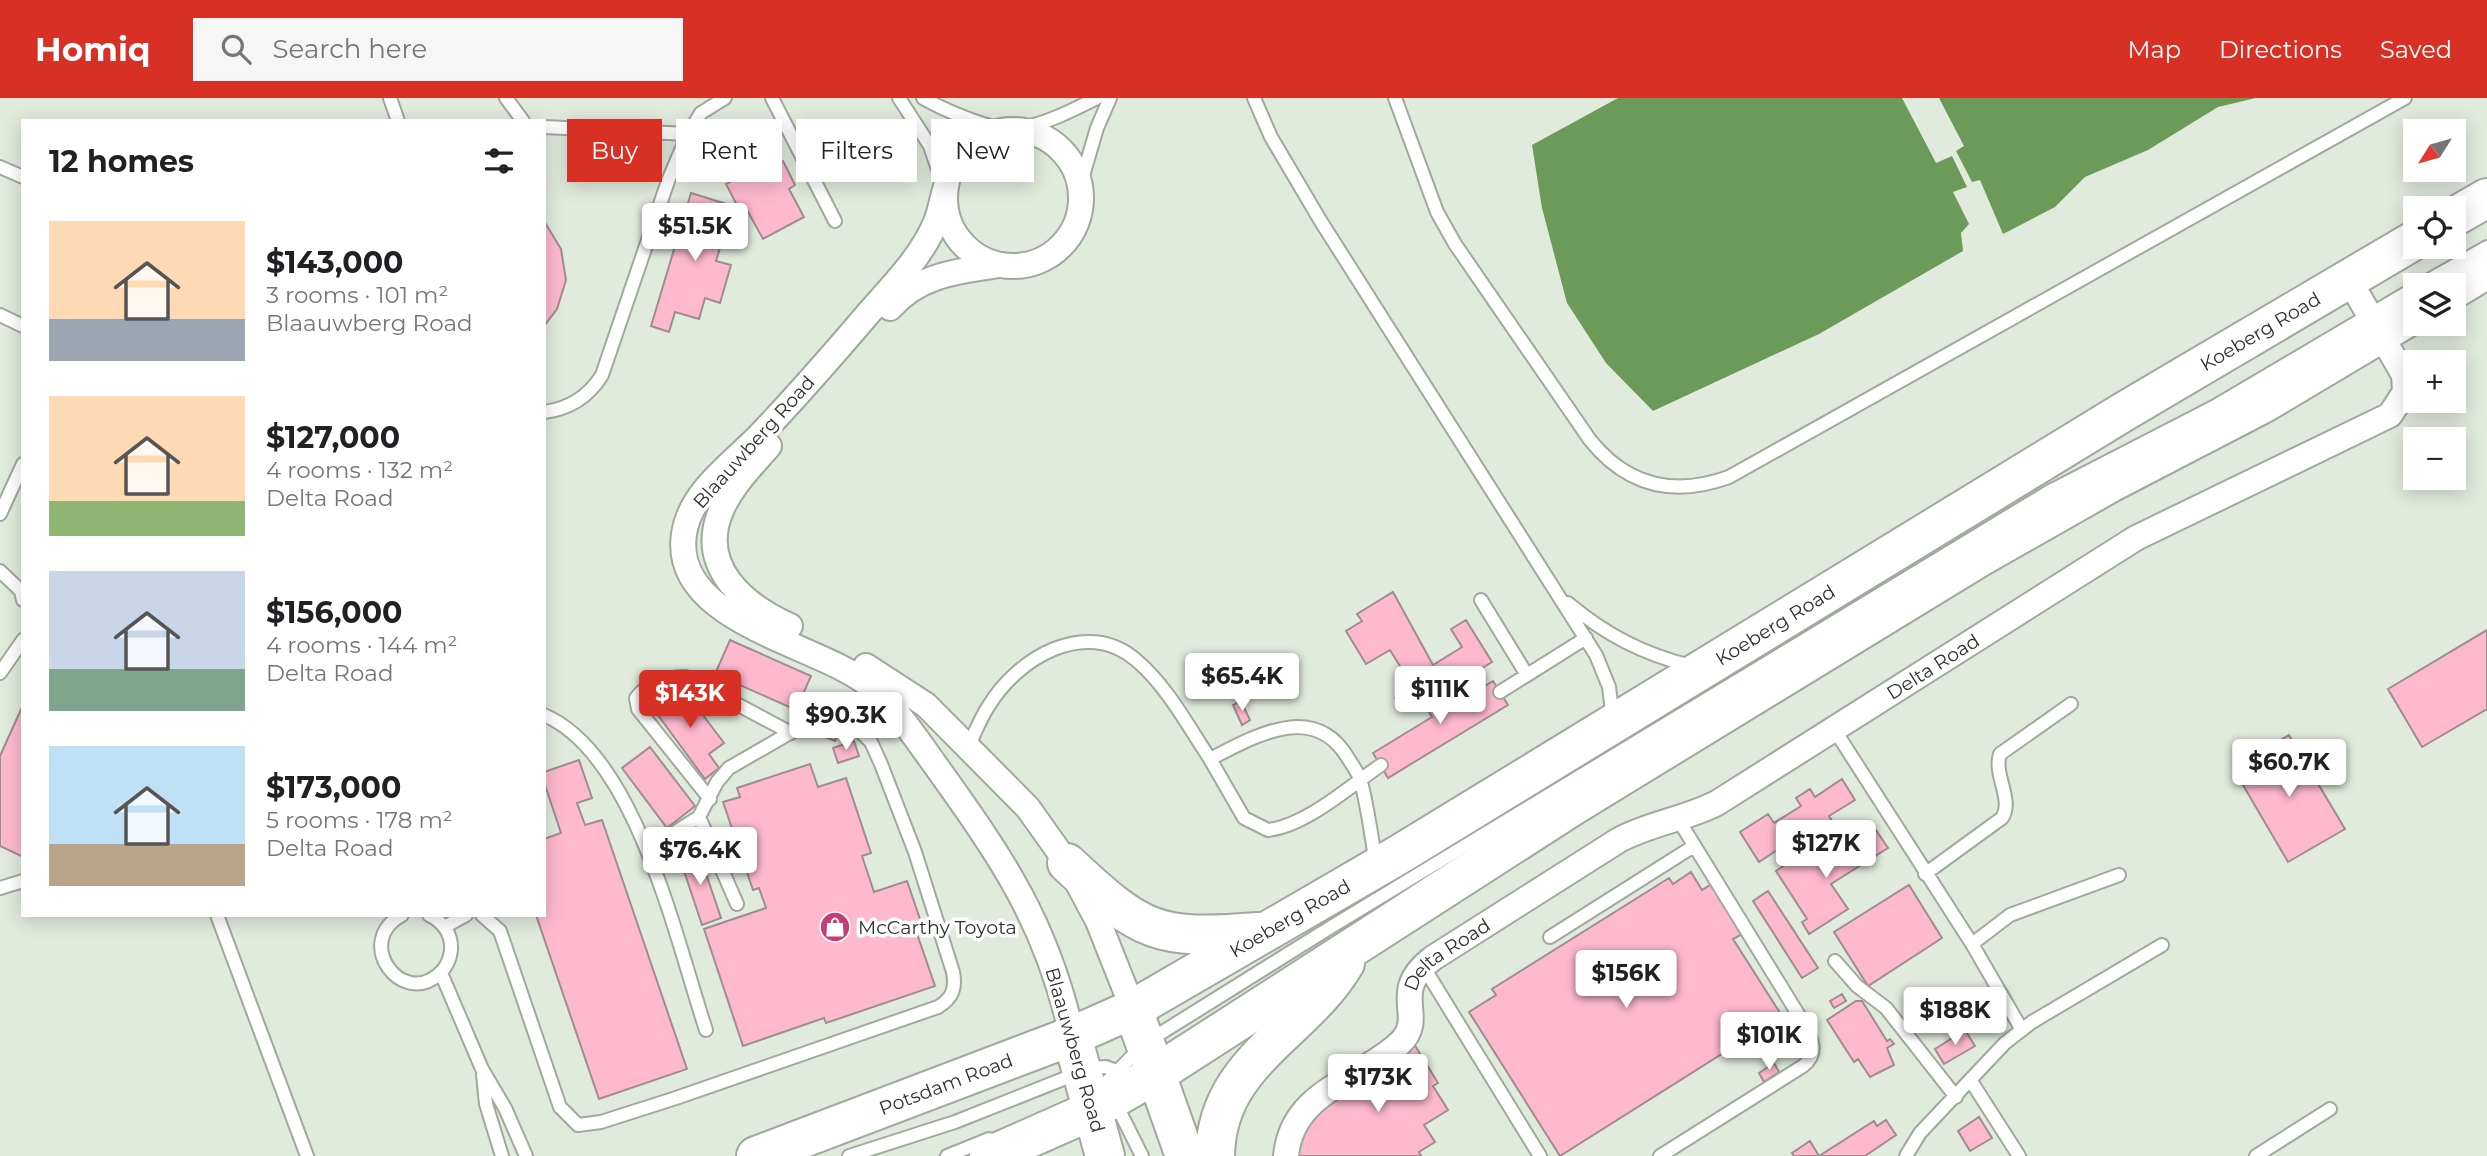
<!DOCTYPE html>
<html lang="en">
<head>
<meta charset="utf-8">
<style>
	:root { --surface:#fff; --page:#f6f6f6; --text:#202124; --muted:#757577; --accent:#d93025 }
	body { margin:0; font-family:Montserrat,sans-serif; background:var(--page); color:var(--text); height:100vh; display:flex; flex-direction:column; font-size:26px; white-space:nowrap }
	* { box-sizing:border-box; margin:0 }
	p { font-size:23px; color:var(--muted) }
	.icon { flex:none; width:38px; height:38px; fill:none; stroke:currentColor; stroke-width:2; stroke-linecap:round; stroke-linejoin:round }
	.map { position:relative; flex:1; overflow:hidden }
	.side { position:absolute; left:21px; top:21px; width:525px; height:798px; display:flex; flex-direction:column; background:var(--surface); border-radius:0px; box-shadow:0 4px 18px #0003 }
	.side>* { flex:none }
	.hud { position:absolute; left:567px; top:21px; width:665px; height:63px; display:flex; gap:14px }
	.needle { width:46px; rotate:233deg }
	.tools { position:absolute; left:2403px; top:21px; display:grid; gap:14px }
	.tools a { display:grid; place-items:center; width:63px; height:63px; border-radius:0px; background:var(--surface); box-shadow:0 4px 18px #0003; font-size:35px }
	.price { position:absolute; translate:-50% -60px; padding:0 16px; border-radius:7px; background:#fff; color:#222; font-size:23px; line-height:46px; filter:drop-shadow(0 2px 4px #0008) }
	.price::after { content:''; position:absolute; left:50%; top:42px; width:21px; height:16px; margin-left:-10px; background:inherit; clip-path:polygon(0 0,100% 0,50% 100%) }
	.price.on { background:var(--accent); color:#fff }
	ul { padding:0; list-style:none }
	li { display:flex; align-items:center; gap:21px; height:175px; padding:0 28px }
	li span { display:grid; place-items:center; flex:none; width:196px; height:140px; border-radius:0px; color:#555 }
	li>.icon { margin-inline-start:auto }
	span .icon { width:84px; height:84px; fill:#fffc; stroke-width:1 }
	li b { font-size:30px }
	h2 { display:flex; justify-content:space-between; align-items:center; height:84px; padding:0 28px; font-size:30px }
	.tag { padding:0 24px; border-radius:0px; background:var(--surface); box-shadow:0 4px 18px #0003; font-size:24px; line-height:63px }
	.tag.on { background:var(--accent); color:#fff }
	header { display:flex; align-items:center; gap:42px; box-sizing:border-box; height:98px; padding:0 35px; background:var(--accent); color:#fff }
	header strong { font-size:33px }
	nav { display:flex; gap:38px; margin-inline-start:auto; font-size:24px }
	.search { width:490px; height:63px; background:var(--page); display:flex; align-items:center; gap:18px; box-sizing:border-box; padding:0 24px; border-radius:0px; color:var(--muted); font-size:26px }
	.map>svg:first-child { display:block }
	.water { fill:#6c9a59 }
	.building { fill:#feb9cf; stroke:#9d8d91; stroke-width:2 }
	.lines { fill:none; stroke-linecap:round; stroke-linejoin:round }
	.lane-casing { stroke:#9fa99c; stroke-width:16 }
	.street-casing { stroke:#9fa99c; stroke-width:28 }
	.primary-casing { stroke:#9fa99c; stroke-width:42 }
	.lane { stroke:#fff; stroke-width:12 }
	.street { stroke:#fff; stroke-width:24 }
	.primary { stroke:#fff; stroke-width:38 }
	.labels { text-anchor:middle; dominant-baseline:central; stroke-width:7; stroke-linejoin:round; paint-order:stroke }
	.street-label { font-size:19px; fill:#2e322c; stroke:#fff }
	.poi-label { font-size:19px; fill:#2e322c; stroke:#fff; text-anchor:start }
</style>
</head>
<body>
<header>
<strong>Homiq</strong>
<div class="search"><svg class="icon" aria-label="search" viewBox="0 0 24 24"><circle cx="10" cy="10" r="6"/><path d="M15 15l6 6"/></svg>Search here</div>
<nav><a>Map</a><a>Directions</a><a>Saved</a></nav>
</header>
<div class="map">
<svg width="2487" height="1058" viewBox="0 0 2487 1058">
	<rect width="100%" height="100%" fill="#e1ebdd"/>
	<path class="water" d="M1618,0H1902L1936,65L1952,58L1967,89L1953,94L1969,126L1961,135L1963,153L1819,236L1653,313L1606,265L1567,205L1542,110L1532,47Z
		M1939,0H2256L2218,9L2148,52L2085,79L2055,109L2003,136L1980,82L1972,84L1956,53L1964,48Z"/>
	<path class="building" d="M773,61L777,66L783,63L795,87L789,91L804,119L763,141L747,112L741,115L726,86Z
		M691,95L733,108L716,163L731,167L720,205L705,200L699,221L675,214L669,234L651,228Z
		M544,123L561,151L566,182L557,211L544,228Z
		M1393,494L1433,567L1462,549L1451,531L1466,522L1492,564L1424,606L1417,597L1418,604L1402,611L1395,600L1412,588L1390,552L1366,566L1346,533L1362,523L1357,516Z
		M2487,532V611L2422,649L2388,591Z
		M730,542L811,578L796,612L715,576Z
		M1493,583L1508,607L1388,680L1373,655L1432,619L1424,606L1452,589L1460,603Z
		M681,588L724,645L709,656L719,670L705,681L652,609Z
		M1241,603L1250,622L1242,627L1233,607Z
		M23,607V759L0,748V658Z
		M832,626L840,630L835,643L827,640Z
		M2289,637L2345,731L2288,764L2233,670Z
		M854,643L859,658L838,665L833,650Z
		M650,649L695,708L667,730L622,670Z
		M579,662L592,700L577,705L585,727L602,722L687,971L599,1001L536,817H544V741L561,735L544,684V674Z
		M810,666L818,689L846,680L871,755L862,758L874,794L907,783L921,824L914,827L935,888L826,925L824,920L743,948L704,831L766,810L759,790L753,792L723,704L740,699L737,690Z
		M1842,681L1855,702L1829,718L1848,749L1832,759L1812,729L1759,764L1740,734L1768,716L1774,725L1801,708L1796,700L1810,691L1815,699Z
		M1876,732L1888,750L1831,786L1848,811L1809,836L1802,824L1807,821L1776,773L1809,751L1820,768Z
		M698,752L721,820L702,827L679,758Z
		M1691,774L1702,792L1713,785L1744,835L1733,841L1782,918L1560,1058L1469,914L1496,897L1492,891L1669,780L1673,786Z
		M1909,787L1942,840L1868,888L1834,834Z
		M1768,793L1818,870L1802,880L1753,803Z
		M1842,896L1846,903L1834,910L1830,903Z
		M1856,903H1862L1887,943L1890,941L1894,946L1887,950L1894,967L1870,979L1858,961L1854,964L1827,922Z
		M1965,932L1975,948L1944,966L1935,951Z
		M1414,946L1438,985L1433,988L1448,1012L1424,1027L1435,1044L1419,1054L1421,1058H1293L1303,1023Z
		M1774,965L1779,974L1764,984L1759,975Z
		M1979,1019L1992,1040L1970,1053L1958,1033Z
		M1886,1022L1896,1037L1865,1058H1794L1792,1055L1810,1043L1819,1058L1874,1023L1877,1028Z"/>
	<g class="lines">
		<g class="lane-casing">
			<path id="lane" d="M390,0L398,23
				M506,0L523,23
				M772,0L835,123
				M899,0L930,48L945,92
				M923,0C942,11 994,34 1015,31C1044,27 1071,13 1097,0
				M1254,0L1271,39L1320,122L1596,557L1609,589L1613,621
				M1395,0L1437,114L1455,146L1590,342C1627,388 1674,399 1729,379L2405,0
				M544,29L688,36
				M0,69L23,79
				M1080,88L1097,30L1110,0
				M2420,187L2487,149
				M0,217L23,228
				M544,314C569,311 589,298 602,277L668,83L688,36L701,15L725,0
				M0,416L23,366
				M0,473L21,493L23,502
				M1481,502L1527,577
				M1568,505C1606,537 1643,556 1691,568
				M0,575L23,542
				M1500,594L1586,540
				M544,617C636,656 676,842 706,932
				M1834,631L1972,846L2022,932
				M969,647C975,635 980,621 988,609C1017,560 1086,519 1136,562C1167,588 1188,628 1210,661
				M710,701L638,611L636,600C646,586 669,578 686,579L791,635
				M699,719L737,806
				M1376,764C1371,738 1368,710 1361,684C1359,676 1353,668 1348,660C1314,603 1255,638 1210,661L1244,720L1268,732C1306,728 1350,688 1381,667
				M1925,776L2002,720C2014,702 1993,677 2000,656L2071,606
				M0,790L23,783
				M217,817L307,1058
				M402,817C353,843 401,910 439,876C446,870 450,862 451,852C452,836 443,824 429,817
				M482,817L500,833L560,1009L578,1027L601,1024L676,1000L938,909C953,900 956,890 953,874L915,754L881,666L871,644L850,624L830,619L807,625L729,670L717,684L699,719L647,752
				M444,829L466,817
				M1550,839L1694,748
				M1972,846L2010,817L2119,777
				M1835,863L1857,888L1886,910L1956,999
				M1423,868L1540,1058
				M441,875L482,971L505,1010L526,1058
				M483,977L486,1006L502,1058
				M1971,983L2019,1058
				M1101,990L1145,945L1331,829L2050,393L2217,307L2415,190
				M1115,1004L1142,1058
				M849,1058L955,1024L1091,970L1106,969L1122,975
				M947,1058L989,1041
				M1660,1058L1803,968C1818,956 1813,945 1806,929L1678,721
				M1906,1058L1920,1035L2005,945L2032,924L2162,847
				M2256,1058L2330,1011"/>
		</g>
		<g class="street-casing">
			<g id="street">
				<circle cx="1013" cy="100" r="68"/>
				<path d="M945,92C942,102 940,114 936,124C921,160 892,188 867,217C832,258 797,298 760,337C732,366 690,394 684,436C671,522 813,545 865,584C894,606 915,639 936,668C1002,760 1047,825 1072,938"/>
				<path d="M890,210C920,176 959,173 1000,167"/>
				<path d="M769,348C752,368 731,388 721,413C697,469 745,508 790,528"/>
				<path d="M866,568L926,607L1028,710L1067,765L1098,823L1133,911"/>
				<path id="s1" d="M1286,1058C1292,992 1360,983 1400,945C1428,918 1387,895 1433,860L1619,742C1651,725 1686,721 1717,705L2136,440L2390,317L2405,294L2404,277L2348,180"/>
			</g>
		</g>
		<g class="primary-casing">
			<g id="primary">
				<path d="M2454,119L2487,100"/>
				<path d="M2454,191L2487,171"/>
				<path d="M1067,765C1142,835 1156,842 1258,834"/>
				<path d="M1133,911L1185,1058"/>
				<path d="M1072,938L1105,1058"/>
				<path id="s2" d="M756,1058L1072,938L1133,911L1400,756L2125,313L2415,142"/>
				<path d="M989,1058L1091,1013L1156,976L1574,707L1978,460L2110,385L2264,305L2415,215"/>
				<path d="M1215,1058C1216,964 1303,936 1345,865"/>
			</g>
		</g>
		<use href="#lane" class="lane"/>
		<use href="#street" class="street"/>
		<use href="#primary" class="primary"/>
	</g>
	<defs>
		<g id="shop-disc" transform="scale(1.575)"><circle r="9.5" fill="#c53c77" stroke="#fff"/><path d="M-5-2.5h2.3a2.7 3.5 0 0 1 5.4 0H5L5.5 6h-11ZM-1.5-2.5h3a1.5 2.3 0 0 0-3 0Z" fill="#fff"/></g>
	</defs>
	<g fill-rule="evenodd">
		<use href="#shop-disc" x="835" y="829"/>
	</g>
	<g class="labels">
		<g class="street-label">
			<text stroke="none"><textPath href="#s2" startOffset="1720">Koeberg Road</textPath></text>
			<text transform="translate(754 344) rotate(-48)">Blaauwberg Road</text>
			<text stroke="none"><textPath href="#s2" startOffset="1153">Koeberg Road</textPath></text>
			<text stroke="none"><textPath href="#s1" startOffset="844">Delta Road</textPath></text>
			<text stroke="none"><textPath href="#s2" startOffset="586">Koeberg Road</textPath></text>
			<text stroke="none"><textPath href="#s1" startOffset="276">Delta Road</textPath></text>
			<text transform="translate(1075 952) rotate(74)">Blaauwberg Road</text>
			<text stroke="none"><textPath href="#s2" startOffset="203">Potsdam Road</textPath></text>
		</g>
		<g class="poi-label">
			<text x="858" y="829">McCarthy Toyota</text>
		</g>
	</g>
</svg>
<div class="tools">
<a><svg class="needle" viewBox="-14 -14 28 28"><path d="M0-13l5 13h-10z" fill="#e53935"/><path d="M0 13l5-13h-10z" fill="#757577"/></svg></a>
<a><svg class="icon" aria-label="locate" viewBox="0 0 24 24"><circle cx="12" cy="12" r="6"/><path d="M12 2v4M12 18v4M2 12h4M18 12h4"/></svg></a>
<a><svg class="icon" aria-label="layers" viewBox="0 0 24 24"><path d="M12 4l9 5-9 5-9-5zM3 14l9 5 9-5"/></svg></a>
<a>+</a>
<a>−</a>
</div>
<b class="price" style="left:695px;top:165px">$51.5K</b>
<b class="price" style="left:1242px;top:615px">$65.4K</b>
<b class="price" style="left:1440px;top:628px">$111K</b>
<b class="price on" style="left:690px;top:632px">$143K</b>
<b class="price" style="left:846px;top:654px">$90.3K</b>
<b class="price" style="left:2289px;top:701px">$60.7K</b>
<b class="price" style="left:1826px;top:782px">$127K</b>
<b class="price" style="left:700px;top:789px">$76.4K</b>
<b class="price" style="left:1626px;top:912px">$156K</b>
<b class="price" style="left:1955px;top:949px">$188K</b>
<b class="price" style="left:1769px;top:974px">$101K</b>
<b class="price" style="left:1378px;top:1016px">$173K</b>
<div class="hud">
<a class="tag on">Buy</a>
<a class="tag">Rent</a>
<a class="tag">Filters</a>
<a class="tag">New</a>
</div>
<section class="side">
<h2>12 homes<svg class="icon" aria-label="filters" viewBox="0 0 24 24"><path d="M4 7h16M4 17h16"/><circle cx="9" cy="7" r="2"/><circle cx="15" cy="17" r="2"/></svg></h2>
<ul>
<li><span style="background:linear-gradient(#ffd9b3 70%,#9aa5b1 0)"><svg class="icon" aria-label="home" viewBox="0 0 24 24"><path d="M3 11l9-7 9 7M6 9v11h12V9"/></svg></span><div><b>$143,000</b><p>3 rooms · 101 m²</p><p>Blaauwberg Road</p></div></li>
<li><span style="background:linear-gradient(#ffd9b3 75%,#8fb573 0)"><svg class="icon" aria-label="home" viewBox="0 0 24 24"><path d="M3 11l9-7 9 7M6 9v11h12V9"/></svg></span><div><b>$127,000</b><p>4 rooms · 132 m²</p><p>Delta Road</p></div></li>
<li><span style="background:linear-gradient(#c9d6e8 70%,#7fa58c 0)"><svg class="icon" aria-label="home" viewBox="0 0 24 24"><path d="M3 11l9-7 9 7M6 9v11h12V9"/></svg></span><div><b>$156,000</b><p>4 rooms · 144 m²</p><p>Delta Road</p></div></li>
<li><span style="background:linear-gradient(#bfe0f5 70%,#b9a48a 0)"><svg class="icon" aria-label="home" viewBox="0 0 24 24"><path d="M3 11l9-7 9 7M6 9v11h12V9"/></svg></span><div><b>$173,000</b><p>5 rooms · 178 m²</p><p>Delta Road</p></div></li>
</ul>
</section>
</div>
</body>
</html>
